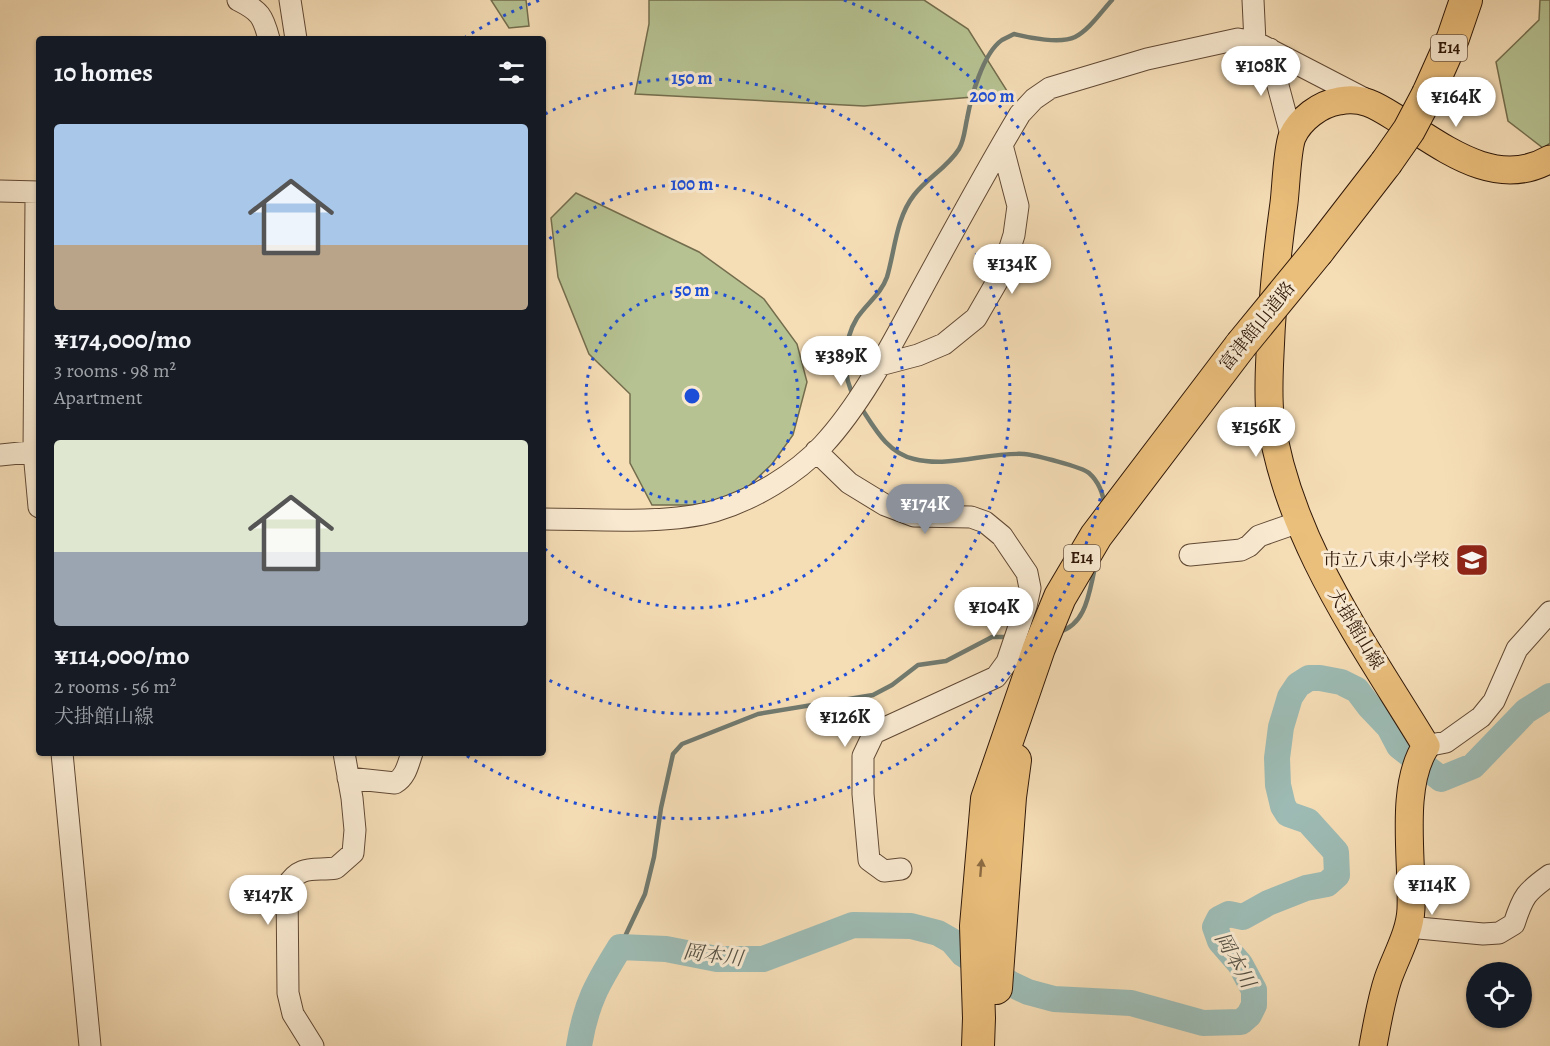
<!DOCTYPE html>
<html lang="en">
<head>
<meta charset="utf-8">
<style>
	:root { --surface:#171b24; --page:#242831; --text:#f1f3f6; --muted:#9ea1a6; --accent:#8c9099 }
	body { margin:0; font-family:Alegreya,"Noto Serif JP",serif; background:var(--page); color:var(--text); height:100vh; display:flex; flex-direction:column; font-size:22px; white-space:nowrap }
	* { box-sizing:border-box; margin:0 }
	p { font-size:20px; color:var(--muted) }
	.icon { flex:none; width:33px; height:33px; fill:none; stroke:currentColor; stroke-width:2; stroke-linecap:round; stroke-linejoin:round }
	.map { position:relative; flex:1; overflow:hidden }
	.sheet { position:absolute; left:36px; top:36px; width:510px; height:720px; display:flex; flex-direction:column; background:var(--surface); border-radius:6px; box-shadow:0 2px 4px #0004 }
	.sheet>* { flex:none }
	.fabs { position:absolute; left:1466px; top:962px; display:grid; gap:12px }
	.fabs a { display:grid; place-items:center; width:66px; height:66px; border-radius:50%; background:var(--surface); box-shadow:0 2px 4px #0004; font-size:30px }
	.price { position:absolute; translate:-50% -51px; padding:0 14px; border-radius:21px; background:#fff; color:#222; font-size:20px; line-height:39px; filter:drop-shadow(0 2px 3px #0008) }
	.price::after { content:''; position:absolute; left:50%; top:36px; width:18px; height:14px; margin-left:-9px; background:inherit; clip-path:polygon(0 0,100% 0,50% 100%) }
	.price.selected { background:var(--accent); color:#fff }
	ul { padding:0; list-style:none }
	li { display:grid; align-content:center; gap:12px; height:318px; padding:0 18px }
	li span { display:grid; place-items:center; height:186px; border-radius:6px; color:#555 }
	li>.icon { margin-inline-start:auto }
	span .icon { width:108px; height:108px; fill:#fffc; stroke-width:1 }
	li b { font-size:26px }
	h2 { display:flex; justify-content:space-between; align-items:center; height:72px; padding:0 18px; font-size:26px }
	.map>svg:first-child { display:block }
	.green { fill:#b6c292; stroke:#736d4d; stroke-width:1.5 }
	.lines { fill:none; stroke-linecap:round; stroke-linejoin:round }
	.stream { stroke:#717a6f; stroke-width:4.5 }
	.river { stroke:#9dbbb4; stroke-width:26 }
	.minor-casing { stroke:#614934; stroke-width:23 }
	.major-casing { stroke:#301808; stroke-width:29 }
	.highway-casing { stroke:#301808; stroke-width:34 }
	.minor { stroke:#f8e9d0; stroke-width:21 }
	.major { stroke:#eabe7b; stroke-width:27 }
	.highway { stroke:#eabe7b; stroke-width:32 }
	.highway-bridge-casing { stroke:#301808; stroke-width:34; stroke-linecap:butt }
	.highway-bridge { stroke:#eabe7b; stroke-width:32 }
	.oneway { fill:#8d6b42 }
	.ring { fill:none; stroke:#1d4ed8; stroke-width:3; stroke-dasharray:3 6 }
	.labels { text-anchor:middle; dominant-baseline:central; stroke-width:6; stroke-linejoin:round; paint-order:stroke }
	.shield { fill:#f8e9d0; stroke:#6c5744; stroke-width:1.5 }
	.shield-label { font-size:16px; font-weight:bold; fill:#301808 }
	.street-label { font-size:18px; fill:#301808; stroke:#f8e9d0 }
	.poi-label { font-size:18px; fill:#301808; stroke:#f8e9d0; text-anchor:end }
	.water-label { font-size:20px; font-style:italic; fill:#565144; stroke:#f8e9d0 }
	.centre { fill:#1d4ed8; stroke:#f8e9d0; stroke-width:3 }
	.ring-label { font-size:18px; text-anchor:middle; font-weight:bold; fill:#1d4ed8; stroke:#f8e9d0; stroke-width:6; stroke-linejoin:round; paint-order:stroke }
</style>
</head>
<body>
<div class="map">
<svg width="1550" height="1046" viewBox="0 0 1550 1046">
	<rect width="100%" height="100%" fill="#f5ddb6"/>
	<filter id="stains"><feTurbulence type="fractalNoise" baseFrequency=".00333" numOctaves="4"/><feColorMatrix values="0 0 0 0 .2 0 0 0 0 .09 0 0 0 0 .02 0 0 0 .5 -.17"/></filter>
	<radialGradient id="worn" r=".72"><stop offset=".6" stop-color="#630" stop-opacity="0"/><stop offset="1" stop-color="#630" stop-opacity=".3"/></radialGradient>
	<path class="green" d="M491,0H526L529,26L509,28Z
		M649,0H924L968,29L1009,94L864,106L635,94L649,24Z
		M1540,0H1550V143L1543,148L1508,121L1496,62L1539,20Z
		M576,193L699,252L764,299L797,344L807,382L793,435L772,464L729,505H652L630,463V394L589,354L558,277L551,218Z"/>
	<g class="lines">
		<path class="stream" d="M854,396C841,374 844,339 857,318C867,303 881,294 887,277C895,250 896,218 914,195C927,178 947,168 959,149C964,141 965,128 967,119C971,97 983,53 1002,40C1006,38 1010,36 1014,34C1029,38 1061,44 1075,37C1089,30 1101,12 1112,0
			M860,406C874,427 887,453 914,459C950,468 987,452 1024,454C1035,455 1082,467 1089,473C1098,481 1104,494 1104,506
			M1059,632C1088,624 1089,589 1096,564
			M620,947L645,894L654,857L661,808L673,754L682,744L758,714L873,695L892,685L918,665L946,661L992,637H1009"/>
		<path class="river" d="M579,1046C586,1003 597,984 620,947L666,949L717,959H763L853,925L911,926L938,933L952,941L963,954L1011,984L1028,992L1054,999L1131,1003L1203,1023L1241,1022L1249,1015L1254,1005V990L1240,964L1220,941L1215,927L1219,919L1229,914L1243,917L1268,903L1306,888L1327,884L1337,875L1336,852L1308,821L1288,814L1283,806L1278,785L1277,758L1281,727L1290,697L1298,685L1309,678H1320L1341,682L1357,690L1369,706L1389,727L1399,746L1441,779L1473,766L1526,711L1550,696"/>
		<g class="minor-casing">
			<path id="minor" d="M238,0C260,11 263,16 269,39
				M290,0L296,39
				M1253,0L1255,42
				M1270,49L1273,67L1292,138
				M0,191L39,192
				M36,200L34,452L39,507
				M880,365L918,355L944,344L976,318L1002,273L1014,235L1018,206L1002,145
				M816,451L849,483L885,505L914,516L971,517L985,522L1002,536L1027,573L1030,588L1026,606L1007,662L996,677L874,733L863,756V794L869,860L884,871L901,869
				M0,455L39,451
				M543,519C594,519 667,525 715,511C754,499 795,475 823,445C861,404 891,346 918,296C951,235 984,174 1020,114L1034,99L1050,88L1147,59L1238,39L1255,42L1365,99
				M1190,555L1241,550L1249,546L1259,536L1299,522
				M1426,746L1446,742L1481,717L1494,701L1517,649L1550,612
				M62,753L90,1046
				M348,778L395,783C406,777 408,764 412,753
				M1408,927L1483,934L1499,933L1514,924C1523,896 1526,892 1550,875
				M313,1046L293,1014L288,993L287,886C300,864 314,871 336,868L353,853L355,830L352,798L344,753"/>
		</g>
		<g class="major-casing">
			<path id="major" d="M1373,1046C1377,1024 1381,1000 1388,979C1396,956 1410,933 1411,909C1413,860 1399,787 1426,746C1363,642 1287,539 1270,415C1268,395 1269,374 1270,354C1272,303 1277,253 1284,203C1286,187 1287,151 1292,137C1300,119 1320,104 1339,101C1362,96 1377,106 1396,118C1442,146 1495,191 1550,159"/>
		</g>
		<g class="highway-casing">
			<path id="highway" d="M1428,94L1453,38L1466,0
				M1318,251L1386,163
				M996,988L1010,797L1015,760
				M978,1046L979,1018L976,926L987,799L1039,648L1060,597L1096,536L1241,345"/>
		</g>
		<use href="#minor" class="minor"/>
		<use href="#major" class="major"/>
		<use href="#highway" class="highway"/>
		<g class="highway-bridge-casing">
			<path id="highway-bridge" d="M1386,163L1409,130L1428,94
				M1241,345L1318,251"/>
		</g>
		<use href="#highway-bridge" class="highway-bridge"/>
	</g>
	<defs><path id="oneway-solid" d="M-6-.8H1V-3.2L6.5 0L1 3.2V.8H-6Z" transform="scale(1.5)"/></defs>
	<use class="oneway" href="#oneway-solid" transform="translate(981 868) rotate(-85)"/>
	<g class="ring">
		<circle cx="692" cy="396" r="106"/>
		<path d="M543 245A212 212 0 1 1 543 547"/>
		<path d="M545 114A318 318 0 1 1 545 678"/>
		<path d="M464 38A424 424 0 0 1 540 0M844 0A424 424 0 1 1 464 754"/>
	</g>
	<defs>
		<g id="school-square" transform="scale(1.725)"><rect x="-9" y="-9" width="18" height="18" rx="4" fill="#8f2418" stroke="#f8e9d0"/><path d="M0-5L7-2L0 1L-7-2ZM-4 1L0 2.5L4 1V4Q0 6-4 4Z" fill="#fff"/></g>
	</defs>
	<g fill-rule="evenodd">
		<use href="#school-square" x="1472" y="560"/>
	</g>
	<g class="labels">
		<g class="shield">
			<rect x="1431" y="35" width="36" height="26" rx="4.5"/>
			<rect x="1064" y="545" width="36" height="26" rx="4.5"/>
		</g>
		<g class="shield-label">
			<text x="1449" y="48">E14</text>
			<text x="1082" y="558">E14</text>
		</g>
		<g class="street-label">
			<text transform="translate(1257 326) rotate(-51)">富津館山道路</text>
			<text transform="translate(1356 629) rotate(59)">犬掛館山線</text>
		</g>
		<g class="poi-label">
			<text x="1449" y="560">市立八束小学校</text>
		</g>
		<g class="water-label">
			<text transform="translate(713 955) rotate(7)">岡本川</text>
			<text transform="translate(1235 960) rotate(61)">岡本川</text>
		</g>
	</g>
	<circle cx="692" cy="396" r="9" class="centre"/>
	<g class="ring-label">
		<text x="692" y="84">150 m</text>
		<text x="992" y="102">200 m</text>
		<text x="692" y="190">100 m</text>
		<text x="692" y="296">50 m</text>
	</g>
	<rect width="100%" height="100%" filter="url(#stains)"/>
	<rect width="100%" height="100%" fill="url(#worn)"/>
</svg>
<div class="fabs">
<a><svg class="icon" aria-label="locate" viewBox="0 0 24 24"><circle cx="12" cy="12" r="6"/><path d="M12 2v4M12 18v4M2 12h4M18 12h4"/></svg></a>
</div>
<b class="price" style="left:1261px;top:97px">¥108K</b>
<b class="price" style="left:1456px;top:128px">¥164K</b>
<b class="price" style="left:1012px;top:295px">¥134K</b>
<b class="price" style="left:841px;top:387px">¥389K</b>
<b class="price" style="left:1256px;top:458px">¥156K</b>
<b class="price selected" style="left:925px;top:535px">¥174K</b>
<b class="price" style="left:994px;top:638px">¥104K</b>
<b class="price" style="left:845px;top:748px">¥126K</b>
<b class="price" style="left:1432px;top:916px">¥114K</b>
<b class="price" style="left:268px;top:926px">¥147K</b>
<section class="sheet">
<h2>10 homes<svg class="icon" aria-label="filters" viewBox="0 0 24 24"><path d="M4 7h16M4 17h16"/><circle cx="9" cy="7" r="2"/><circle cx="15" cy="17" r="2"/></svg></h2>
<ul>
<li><span style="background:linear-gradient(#a9c7e8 65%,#b9a48a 0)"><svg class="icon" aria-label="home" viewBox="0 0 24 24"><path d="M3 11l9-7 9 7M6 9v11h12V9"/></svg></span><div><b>¥174,000/mo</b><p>3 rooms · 98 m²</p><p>Apartment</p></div></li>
<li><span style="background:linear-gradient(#dfe7d0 60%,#9aa5b1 0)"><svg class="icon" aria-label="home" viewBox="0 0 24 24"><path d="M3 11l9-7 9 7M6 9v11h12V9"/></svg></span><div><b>¥114,000/mo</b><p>2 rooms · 56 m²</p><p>犬掛館山線</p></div></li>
</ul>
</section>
</div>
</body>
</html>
